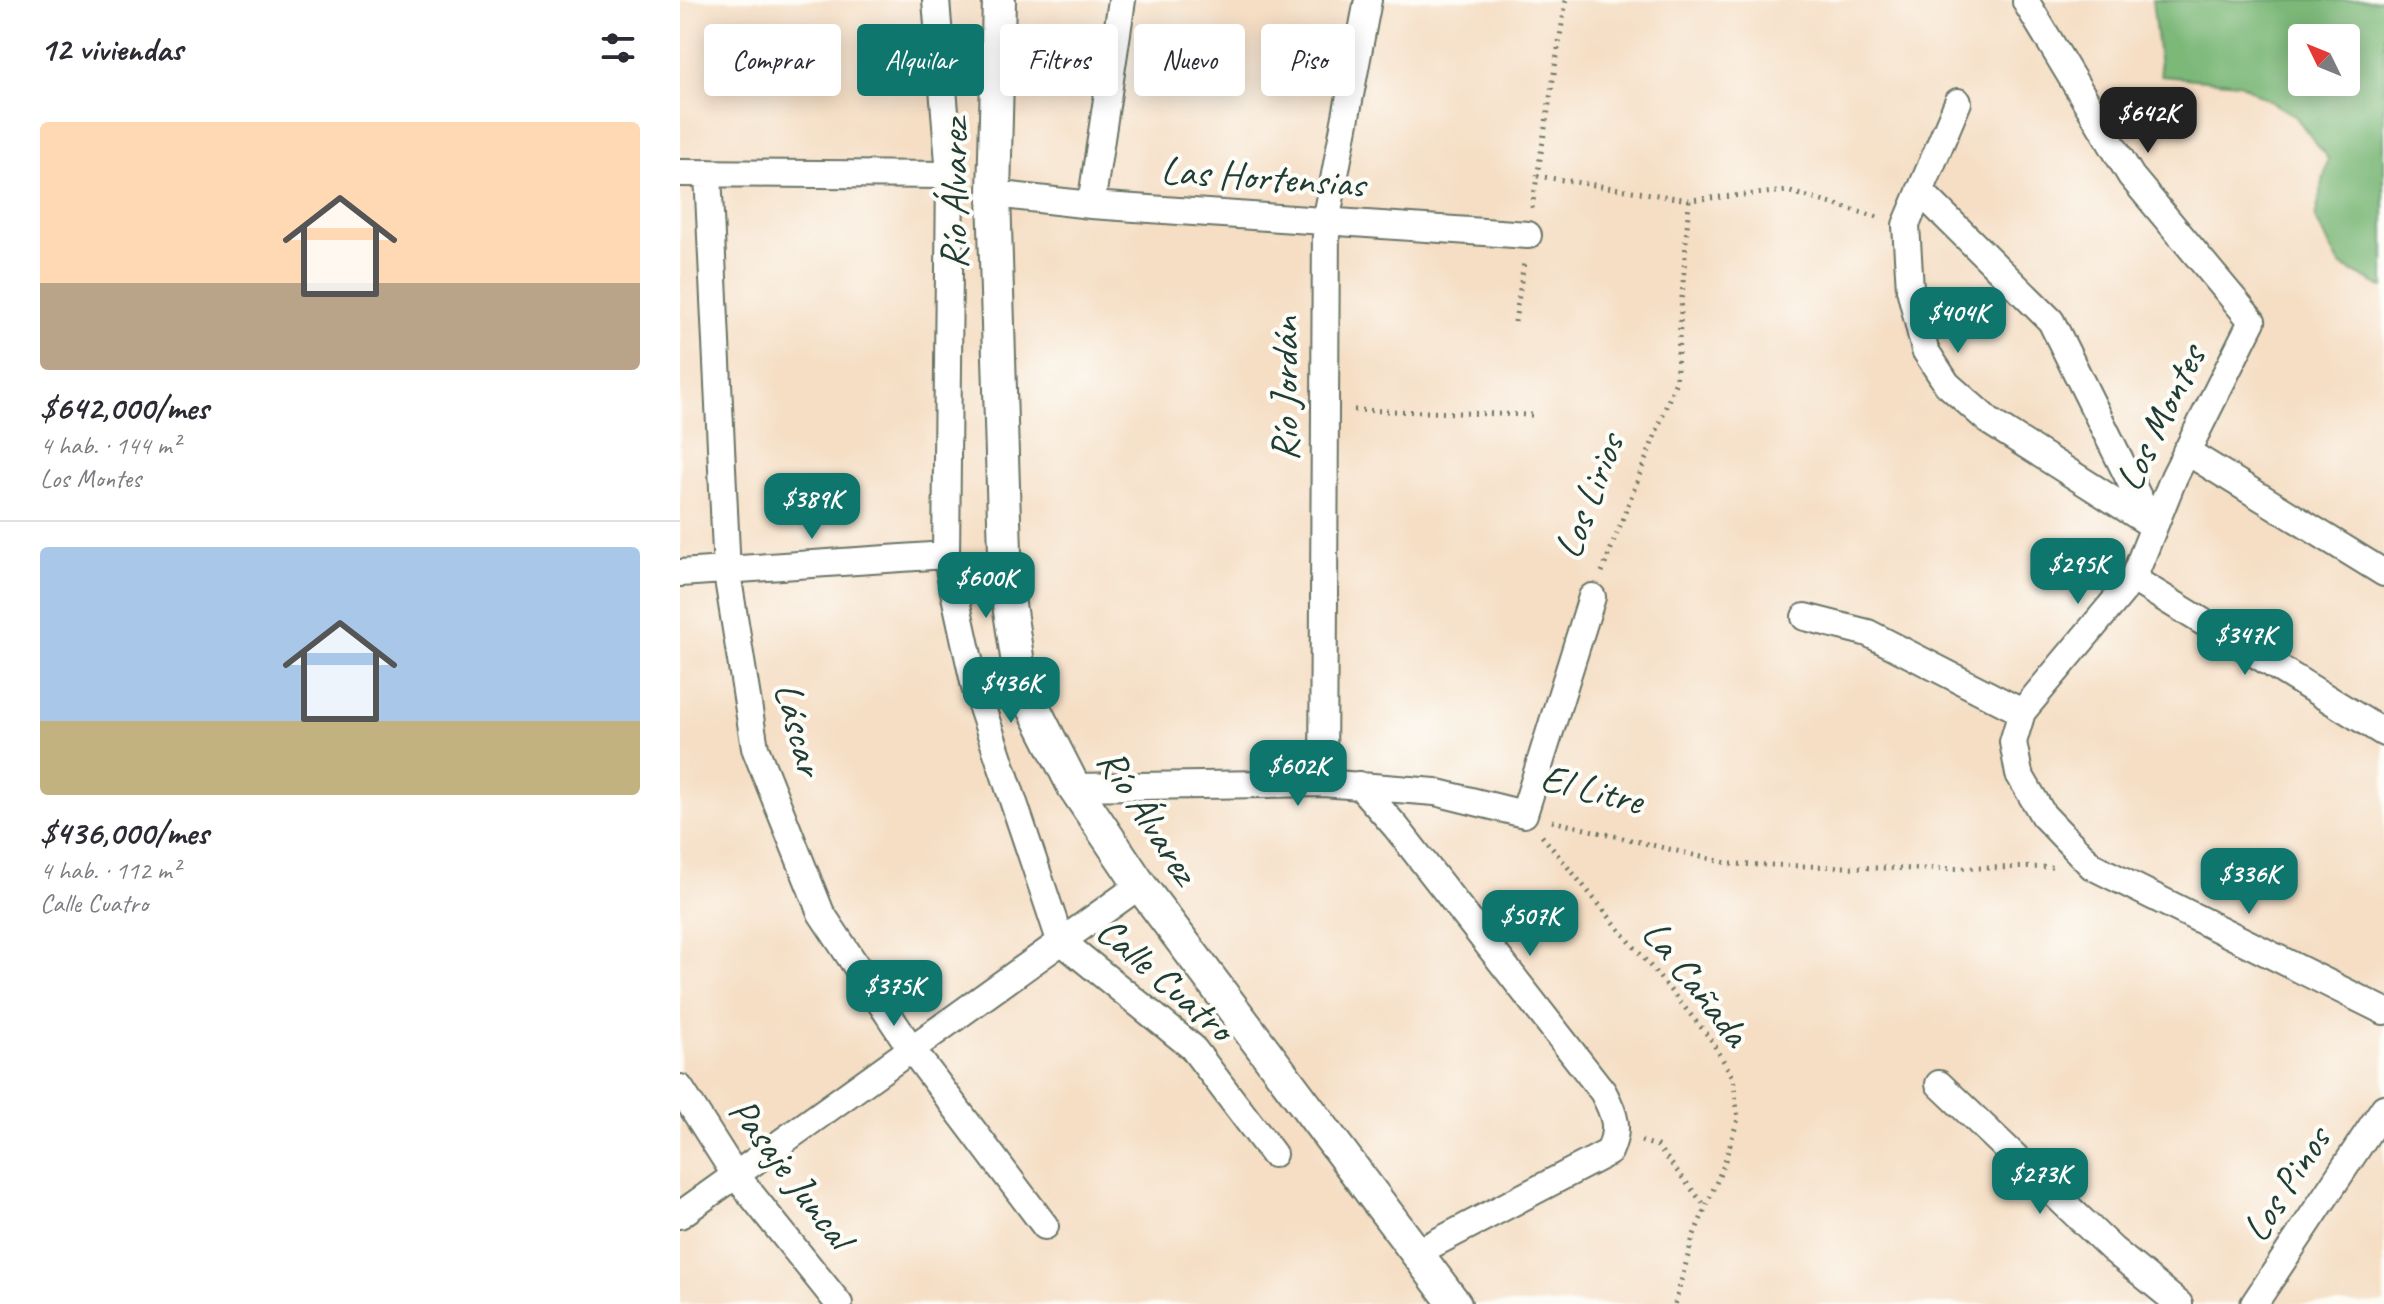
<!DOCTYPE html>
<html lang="es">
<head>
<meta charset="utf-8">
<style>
	:root { --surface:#fff; --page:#f7f7f7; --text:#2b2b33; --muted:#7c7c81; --line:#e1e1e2; --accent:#0f766e }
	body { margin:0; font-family:Caveat,sans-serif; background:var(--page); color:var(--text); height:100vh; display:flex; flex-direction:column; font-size:30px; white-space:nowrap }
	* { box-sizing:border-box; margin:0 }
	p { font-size:26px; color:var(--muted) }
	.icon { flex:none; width:44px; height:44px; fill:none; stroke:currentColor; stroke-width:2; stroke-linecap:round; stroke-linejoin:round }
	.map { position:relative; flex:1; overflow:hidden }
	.side { display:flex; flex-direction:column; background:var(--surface); width:680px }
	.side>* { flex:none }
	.top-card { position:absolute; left:24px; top:24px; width:760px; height:72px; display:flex; gap:16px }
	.needle { width:52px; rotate:313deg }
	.buttons { position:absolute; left:1608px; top:24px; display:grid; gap:16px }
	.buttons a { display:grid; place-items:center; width:72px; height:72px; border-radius:8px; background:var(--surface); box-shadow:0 4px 20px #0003; font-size:40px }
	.price { position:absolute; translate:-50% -68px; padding:0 18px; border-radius:16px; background:var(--accent); color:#fff; font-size:26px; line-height:52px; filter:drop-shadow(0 2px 4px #0008) }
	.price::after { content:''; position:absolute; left:50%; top:48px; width:24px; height:18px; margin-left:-12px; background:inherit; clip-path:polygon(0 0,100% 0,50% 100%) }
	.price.current { background:#222; color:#fff }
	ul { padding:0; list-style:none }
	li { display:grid; align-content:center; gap:16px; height:424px; padding:0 40px }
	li+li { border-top:2px solid var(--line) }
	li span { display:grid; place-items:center; height:248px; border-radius:8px; color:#555 }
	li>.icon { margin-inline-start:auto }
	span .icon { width:144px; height:144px; fill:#fffc; stroke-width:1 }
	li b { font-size:34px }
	h2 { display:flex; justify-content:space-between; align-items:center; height:96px; padding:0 40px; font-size:34px }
	.tag { padding:0 28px; border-radius:8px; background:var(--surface); box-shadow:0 4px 20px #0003; font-size:28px; line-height:72px }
	.tag.current { background:var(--accent); color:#fff }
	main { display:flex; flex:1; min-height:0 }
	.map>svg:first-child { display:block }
	.forest { fill:#7bb878; stroke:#4d7a56; stroke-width:2; fill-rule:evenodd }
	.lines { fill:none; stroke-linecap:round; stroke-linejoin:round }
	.minor-casing { stroke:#6a7566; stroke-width:30 }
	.tertiary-casing { stroke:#6a7566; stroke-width:36 }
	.path { stroke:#6a7566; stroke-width:5; stroke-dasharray:2 6; stroke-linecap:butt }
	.minor { stroke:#fff; stroke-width:26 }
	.tertiary { stroke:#fff; stroke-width:32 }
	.labels { text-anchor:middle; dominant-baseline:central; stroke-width:8; stroke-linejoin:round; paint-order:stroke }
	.street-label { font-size:40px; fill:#1f3d34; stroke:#fdfcf7 }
</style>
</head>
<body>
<main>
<section class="side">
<h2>12 viviendas<svg class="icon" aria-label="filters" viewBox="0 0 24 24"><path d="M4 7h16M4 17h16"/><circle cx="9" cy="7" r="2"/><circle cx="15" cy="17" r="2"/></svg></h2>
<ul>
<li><span style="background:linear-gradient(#ffd9b3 65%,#b9a48a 0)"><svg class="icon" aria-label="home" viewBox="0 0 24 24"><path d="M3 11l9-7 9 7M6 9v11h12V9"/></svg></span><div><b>$642,000/mes</b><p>4 hab. · 144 m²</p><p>Los Montes</p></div></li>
<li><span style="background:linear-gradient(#a9c7e8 70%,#c2b280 0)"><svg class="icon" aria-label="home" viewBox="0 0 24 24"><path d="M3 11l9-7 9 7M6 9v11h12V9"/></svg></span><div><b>$436,000/mes</b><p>4 hab. · 112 m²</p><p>Calle Cuatro</p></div></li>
</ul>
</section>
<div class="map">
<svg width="1704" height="1304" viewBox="0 0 1704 1304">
	<rect width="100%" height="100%" fill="#fdfcf7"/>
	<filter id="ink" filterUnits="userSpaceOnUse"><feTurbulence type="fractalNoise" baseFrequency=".0125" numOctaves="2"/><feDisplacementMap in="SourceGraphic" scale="16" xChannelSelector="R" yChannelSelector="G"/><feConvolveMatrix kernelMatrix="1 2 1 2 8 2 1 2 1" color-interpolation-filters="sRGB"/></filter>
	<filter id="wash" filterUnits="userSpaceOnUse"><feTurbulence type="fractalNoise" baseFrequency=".006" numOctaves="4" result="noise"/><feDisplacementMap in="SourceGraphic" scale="32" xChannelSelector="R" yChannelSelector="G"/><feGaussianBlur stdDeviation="1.8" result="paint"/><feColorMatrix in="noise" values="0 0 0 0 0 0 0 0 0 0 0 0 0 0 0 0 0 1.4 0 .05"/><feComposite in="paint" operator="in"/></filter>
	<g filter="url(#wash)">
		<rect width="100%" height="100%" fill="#f5dec4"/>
		<path class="forest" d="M1472,0H1704V288L1660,265L1635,218L1648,159L1615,116L1559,83L1481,76ZM1622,38H1666V82H1622Z"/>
	</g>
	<g filter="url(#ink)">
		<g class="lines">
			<g class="minor-casing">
				<path id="minor" d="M256,0L270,175L266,555L295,687L380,940L512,1047L593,1154
					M1346,2L1451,176L1572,321L1494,477L1453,579L1342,712L1333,742L1339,774L1363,815L1412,866L1704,1011
					M1278,102L1226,225L1230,289L1245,350L1267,384L1310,422L1472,525
					M0,173L270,175
					M28,173L47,573L75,748L141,913L230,1047L365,1226
					M1240,191L1371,321L1472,525
					M314,194L411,205L848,235
					M411,205L442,0
					M1506,451L1704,573
					M0,573L266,555
					M1453,579L1704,733
					M1125,617L1188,633L1342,712
					M643,783L646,222L688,0
					M679,785L716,827L923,1092C935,1115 940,1128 929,1152L736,1253
					M394,787L643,783L755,792L844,814L912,597
					M1259,1084L1432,1249L1499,1304
					M0,1088L54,1173L159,1304
					M0,1215L460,885
					M1574,1304L1704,1108"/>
			</g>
			<g class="tertiary-casing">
				<path id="tertiary" d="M319,0L314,194L326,585L341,683L394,787L460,885L775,1304"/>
			</g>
			<path class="path" d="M857,176L1009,200L1107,191L1198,217
				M852,208L886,0
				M835,322L844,262
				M674,410L853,415
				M922,572L996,381L1009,200
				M872,821L1051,864L1239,869L1372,867
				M862,836L1030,1038L1053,1077L1058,1119L1043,1167L1013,1237L995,1304
				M961,1141L977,1146L1026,1207"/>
			<use href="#minor" class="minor"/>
			<use href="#tertiary" class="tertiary"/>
		</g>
	</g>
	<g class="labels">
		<g class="street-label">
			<text transform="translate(583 177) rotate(4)">Las Hortensias</text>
			<text transform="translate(274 194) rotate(-90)">Río Álvarez</text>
			<text transform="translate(605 389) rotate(-90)">Río Jordán</text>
			<text transform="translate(1480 418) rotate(-64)">Los Montes</text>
			<text transform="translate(909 496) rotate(-69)">Los Lirios</text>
			<text transform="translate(119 729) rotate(75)">Láscar</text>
			<text transform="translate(912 789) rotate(14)">El Litre</text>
			<text transform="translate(468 816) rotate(57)">Río Álvarez</text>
			<text transform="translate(485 979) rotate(41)">Calle Cuatro</text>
			<text transform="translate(1016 983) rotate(52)">La Cañada</text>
			<text transform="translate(111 1173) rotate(53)">Pasaje Juncal</text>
			<text transform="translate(1606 1184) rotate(-57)">Los Pinos</text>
		</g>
	</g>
</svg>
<div class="buttons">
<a><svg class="needle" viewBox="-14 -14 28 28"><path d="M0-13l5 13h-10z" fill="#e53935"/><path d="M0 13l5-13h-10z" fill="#7c7c81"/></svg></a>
</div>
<b class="price current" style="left:1468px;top:155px">$642K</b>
<b class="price" style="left:1278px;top:355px">$404K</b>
<b class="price" style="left:132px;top:541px">$389K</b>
<b class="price" style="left:1398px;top:606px">$295K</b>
<b class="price" style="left:306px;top:620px">$600K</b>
<b class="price" style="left:1565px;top:677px">$347K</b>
<b class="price" style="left:331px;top:725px">$436K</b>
<b class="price" style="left:618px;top:808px">$602K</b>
<b class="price" style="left:1569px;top:916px">$336K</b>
<b class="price" style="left:850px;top:958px">$507K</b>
<b class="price" style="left:214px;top:1028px">$375K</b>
<b class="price" style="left:1360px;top:1216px">$273K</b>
<div class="top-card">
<a class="tag">Comprar</a>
<a class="tag current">Alquilar</a>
<a class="tag">Filtros</a>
<a class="tag">Nuevo</a>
<a class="tag">Piso</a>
</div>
</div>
</main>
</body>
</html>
